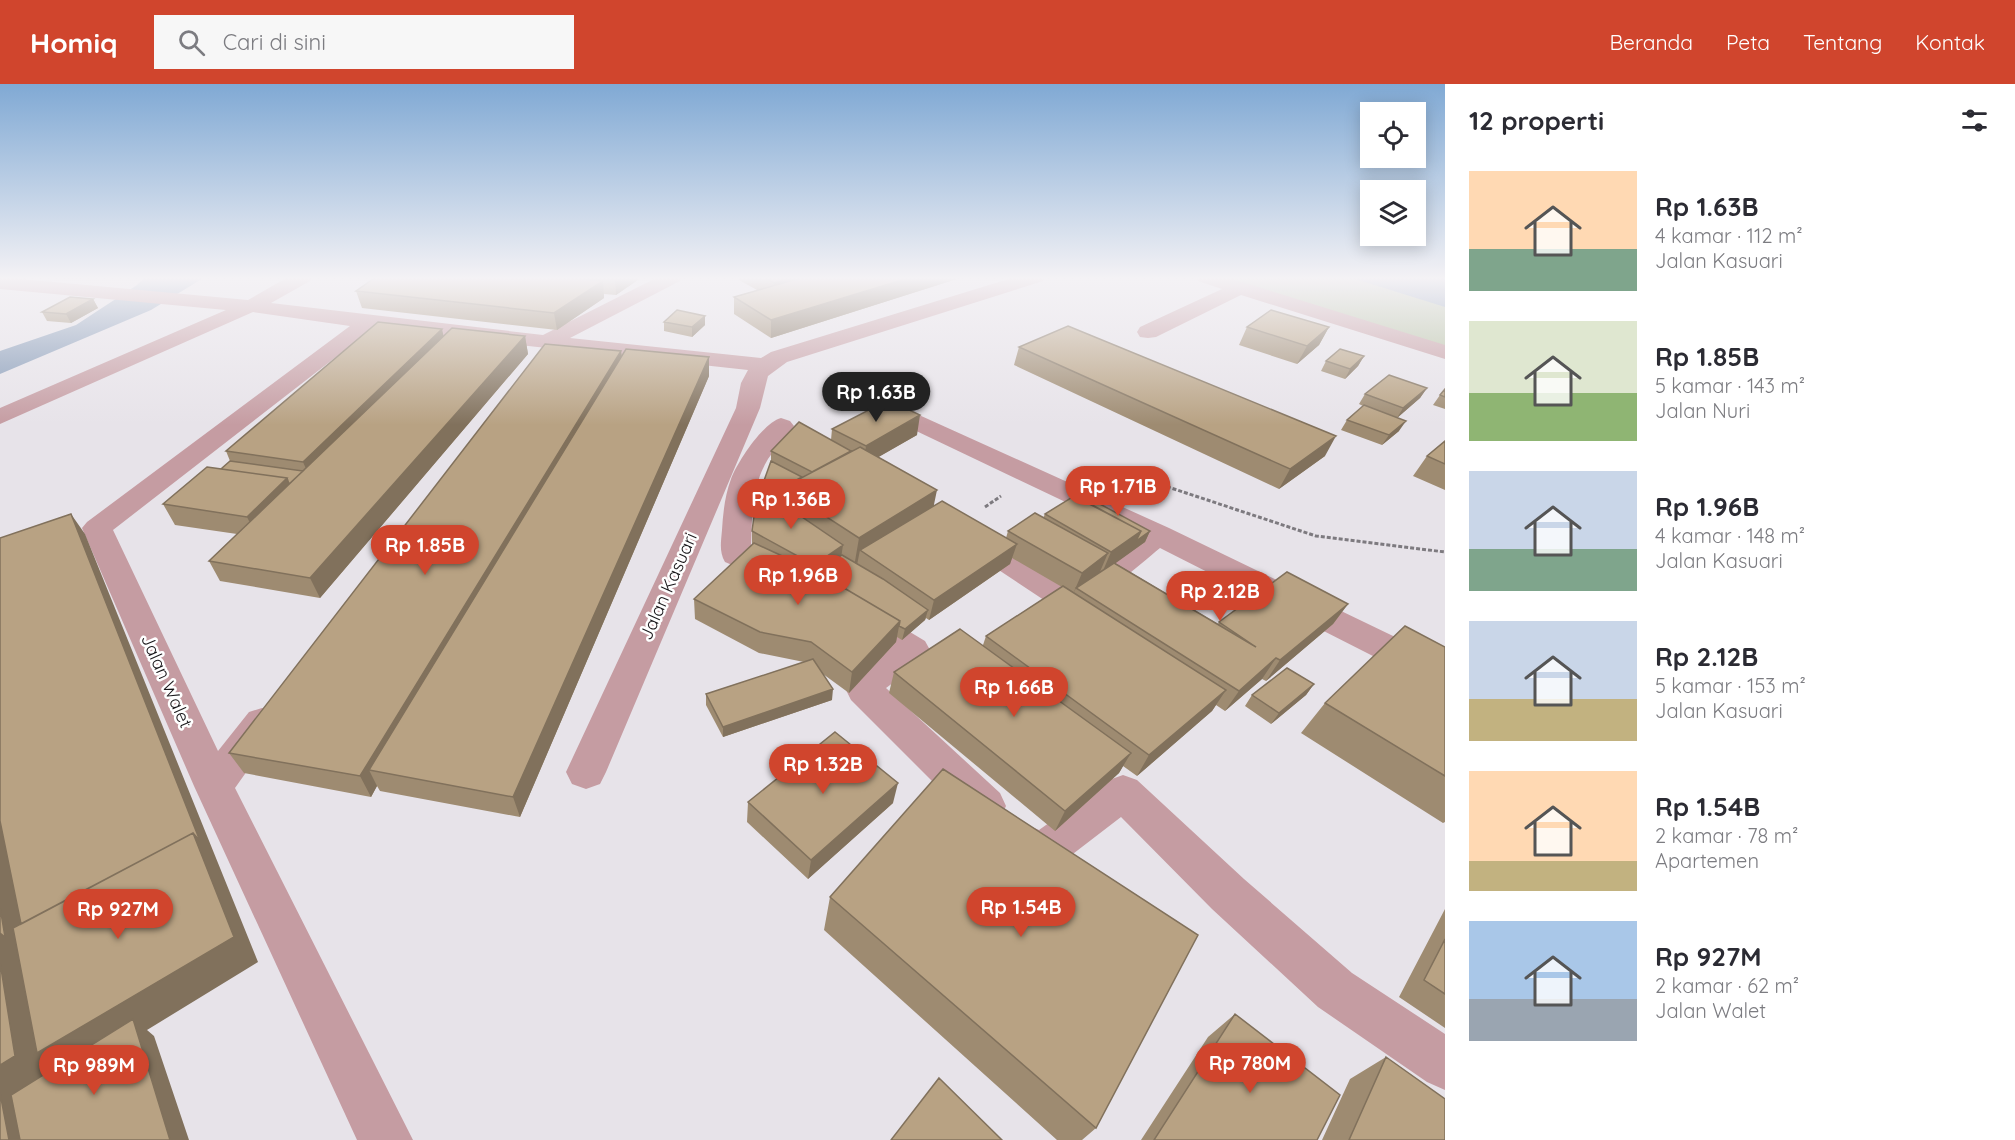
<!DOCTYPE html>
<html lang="id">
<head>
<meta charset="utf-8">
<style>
	:root { --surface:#fff; --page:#f7f7f7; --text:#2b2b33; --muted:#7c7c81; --accent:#d0452d }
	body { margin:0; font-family:Quicksand,sans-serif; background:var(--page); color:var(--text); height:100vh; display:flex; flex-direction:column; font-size:22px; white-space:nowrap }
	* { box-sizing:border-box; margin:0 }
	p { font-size:20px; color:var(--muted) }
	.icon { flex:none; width:33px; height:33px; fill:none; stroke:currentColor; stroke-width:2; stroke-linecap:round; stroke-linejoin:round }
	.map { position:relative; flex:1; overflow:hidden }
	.sheet { display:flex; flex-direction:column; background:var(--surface); width:570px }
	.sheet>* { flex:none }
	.buttons { position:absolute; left:1360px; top:18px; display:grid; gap:12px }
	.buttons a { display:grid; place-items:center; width:66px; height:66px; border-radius:0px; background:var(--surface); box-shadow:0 3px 15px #0003; font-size:30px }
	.price { position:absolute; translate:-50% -51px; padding:0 14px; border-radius:21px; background:var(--accent); color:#fff; font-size:20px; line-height:39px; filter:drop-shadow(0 2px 3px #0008) }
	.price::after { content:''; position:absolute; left:50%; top:36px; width:18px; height:14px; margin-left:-9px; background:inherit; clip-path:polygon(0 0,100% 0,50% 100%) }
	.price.selected { background:#222; color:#fff }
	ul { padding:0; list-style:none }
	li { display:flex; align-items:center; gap:18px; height:150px; padding:0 24px }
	li span { display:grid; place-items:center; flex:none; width:168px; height:120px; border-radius:0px; color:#555 }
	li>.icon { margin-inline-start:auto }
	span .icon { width:72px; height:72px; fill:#fffc; stroke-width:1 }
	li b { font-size:26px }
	h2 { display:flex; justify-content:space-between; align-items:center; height:72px; padding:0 24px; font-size:26px }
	header { display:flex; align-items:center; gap:36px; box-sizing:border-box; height:84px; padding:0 30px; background:var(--accent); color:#fff }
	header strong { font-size:28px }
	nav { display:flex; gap:33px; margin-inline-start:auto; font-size:21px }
	.search { width:420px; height:54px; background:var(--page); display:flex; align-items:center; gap:15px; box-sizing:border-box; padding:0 21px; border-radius:0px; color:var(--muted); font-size:22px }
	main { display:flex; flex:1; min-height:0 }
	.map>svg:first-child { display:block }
	.green { fill:#b5c1a2 }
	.water { fill:#8499b6 }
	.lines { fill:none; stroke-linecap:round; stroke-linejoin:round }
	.path { stroke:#7d7a7f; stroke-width:3; stroke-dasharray:4 2; stroke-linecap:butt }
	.minor { fill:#c59ca2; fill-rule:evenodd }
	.wall { fill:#9e8b71 }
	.shaded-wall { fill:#81715c }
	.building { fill:#b8a283; stroke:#81715c; stroke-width:1.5 }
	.labels { text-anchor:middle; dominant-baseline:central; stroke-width:5; stroke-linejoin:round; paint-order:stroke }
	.street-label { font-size:18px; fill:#171518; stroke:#fff }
</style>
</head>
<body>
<header>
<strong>Homiq</strong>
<div class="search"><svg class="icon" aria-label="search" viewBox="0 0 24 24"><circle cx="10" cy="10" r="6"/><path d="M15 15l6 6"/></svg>Cari di sini</div>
<nav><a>Beranda</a><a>Peta</a><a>Tentang</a><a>Kontak</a></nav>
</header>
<main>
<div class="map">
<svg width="1445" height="1056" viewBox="0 0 1445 1056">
	<rect width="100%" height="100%" fill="#e7e3e9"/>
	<path class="green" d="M1205,193H1445V268Z"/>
	<path class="water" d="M145,193H205L151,226L0,290V267L76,241L137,201Z
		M1349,193H1445V223Z"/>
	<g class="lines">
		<path class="path" d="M1103,386L1147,396L1316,452L1445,468
			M985,423L1001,412"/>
		<path class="minor" d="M0,193L248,216L288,193H312L310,197L271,219L543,251L658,193H682L680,197L570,254L761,274L771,268L1015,193H1045L1043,197L787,278L768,292L760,324L606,688L600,700L586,705L572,700L566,688L736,324L741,299L748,286L372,245L113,446L218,667L249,628L262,624L275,628L281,639L235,704L413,1056H357L194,702L82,444L87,438L350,242L253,228L0,340V324L226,226L0,205Z
			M1196,193H1226L1445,261V275L1241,211L1156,253L1148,254L1140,253L1137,248L1140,243L1222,205L1198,197Z
			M919,331L1169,444L1445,577V606L1432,602L1160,464C1140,480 1094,523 1069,526C1065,527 1060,525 1056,524L961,461L957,454L961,447L972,445L983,447L1067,501L1090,488L1137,452L910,344L906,339L910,334Z
			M781,334L790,337L794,342C786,354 776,363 768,375C751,403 752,435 751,466L792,483L797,490L792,497L781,500L770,497L725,478C719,468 721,458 722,446C723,429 725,411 731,395C738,377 763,339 781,334Z
			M858,520L870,524L925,557L930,566L925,575L886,604L1000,709L1006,722L1000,735L985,740L970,735L851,616L846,606C856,588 871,578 887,566L846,540L841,532L846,524Z
			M1123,691L1137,696L1244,795L1352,889L1445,950V1006L1427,998L1318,923L1212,825L1121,733L1052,786L1037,792C1019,785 1009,776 1001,758L1007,744L1022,739L1039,746L1109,696Z"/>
	</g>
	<path class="wall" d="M15,193H83L79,195Z
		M376,193H642L616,211L604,210V214L557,246L362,224L356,207Z
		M739,193H963L771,254L734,230V213L757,206L739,196Z
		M93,215L98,224L71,239L47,237L42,228Z
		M664,238L705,241L692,253L664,247Z
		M1247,243H1329L1319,261L1297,280L1239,261Z
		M444,252H525L528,270L320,514L220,497L209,477L237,450L175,441L163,420L221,385L230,377L226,367Z
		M1019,263L1325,372L1279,405L1014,281Z
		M621,267L622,273H709V292L520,733L380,707L377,702L371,713L244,689L229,669Z
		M1364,272L1358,282L1345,295L1321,287L1326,277Z
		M1427,304L1420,314L1397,334L1399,347L1382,361L1341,346L1347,336L1363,322L1359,320L1365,310Z
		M1445,305V325L1433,321L1440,311Z
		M832,345L917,351L878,373L934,421L1006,454L1008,447L1043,434L1045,430L1150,447L1145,458L1115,479L1218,540L1219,538L1348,520L1333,540L1266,597L1262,595L1225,627L1216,621L1212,627L1137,692L1123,682L1119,689L1055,747L889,609L894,588L983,561L986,552L1062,503L1012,474L1010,480L929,536L926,534L925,536L902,556L897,553L896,558L849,609L823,590L832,616L723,653L706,621V610L804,578L759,569L695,535L694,515L752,461V447L761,405L771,377V367L831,356Z
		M1445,357V406L1413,392L1427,372Z
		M1445,563V738L1443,739L1301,649L1325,619Z
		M1314,600L1306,611L1271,640L1245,622L1252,611Z
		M748,718L893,719L808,795L747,738Z
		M830,813L1096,1044L1082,1056H1057L824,846Z
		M1445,825V944L1399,913Z
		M1235,930L1317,1056H1141L1208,953Z
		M1386,973L1445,1056H1322L1350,995Z"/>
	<path class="shaded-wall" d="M616,193H642L616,211L615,194Z
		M795,193H808L773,216L774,199Z
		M912,193H963L771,254V236Z
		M603,197L604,214L557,246L554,229Z
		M93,215L98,224L71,239L66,230Z
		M705,232V241L692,253V243Z
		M1329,243L1319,261L1297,280L1307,262Z
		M442,245L446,263L257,453L247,433L287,394L307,387L303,378Z
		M525,252L528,270L320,514L310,494Z
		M621,267L623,285L369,686L377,702L371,713L360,692Z
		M1364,272L1358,282L1345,295L1350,285Z
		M709,273V292L520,733L513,713Z
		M1427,304L1420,314L1397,334L1403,324Z
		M920,331L917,351L863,382L866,362Z
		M1406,337L1399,347L1382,361L1389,351Z
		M1336,352L1325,372L1279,405L1290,385Z
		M937,406L931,435L860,466L857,481L854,483L859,454Z
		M71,430L85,450L258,878L147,946L154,952L189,1056H170L74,991L50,977L54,994L46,1056H9L0,1026V717Z
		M1141,447H1150L1145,458L1102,489L1111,468Z
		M1017,460L1010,480L929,536L934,516Z
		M843,461L840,481L812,502L814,481Z
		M1108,469L1099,490L1076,504L1073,510L1082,489Z
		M1348,520L1333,540L1266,597L1280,576Z
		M928,526L925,536L902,556L905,545Z
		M900,537L896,558L849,609L852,588Z
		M1276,574L1262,595L1225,627L1239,607Z
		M1314,600L1306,611L1271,640L1279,629Z
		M833,605L832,616L723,653V643Z
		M1226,606L1212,627L1137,692L1149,671Z
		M1131,669L1119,689L1055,747L1065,727Z
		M898,699L893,719L808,795L811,776Z"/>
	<path class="building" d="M376,193H569L603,197L554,229L356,207Z
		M764,193H795L774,199Z
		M804,193H912L771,236L734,213Z
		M70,213L93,215L66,230L42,228Z
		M677,226L705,232L692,243L664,238Z
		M1271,226L1329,243L1307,262L1247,243Z
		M378,238L442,245L303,378L226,367Z
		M1068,242L1336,352L1290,385L1019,263Z
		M452,244L525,252L310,494L209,477Z
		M545,260L621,267L360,692L229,669Z
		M626,265L709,273L513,713L369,686Z
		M1340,265L1364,272L1350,285L1326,277Z
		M1389,291L1427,304L1403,324L1365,310Z
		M1445,305V313L1440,311Z
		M888,316L920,331L866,362L832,345Z
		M1364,321L1406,337L1389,351L1347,336Z
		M799,338L851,367L812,388L771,367Z
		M1445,357V380L1427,372Z
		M860,363L937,406L859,454L782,404Z
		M230,377L303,387L289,400L287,394L221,385Z
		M771,377L802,393L782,404L781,418L761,405Z
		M207,383L287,394L247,433L163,420Z
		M758,403L843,461L814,481L752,447Z
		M1074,412L1141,447L1111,468L1045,430Z
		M1085,412L1150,447L1136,457L1141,447L1081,415Z
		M942,417L1017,460L934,516L860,466Z
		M1035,429L1108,469L1082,489L1008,447Z
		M71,430L200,757L193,749L21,840L0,737V454Z
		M754,459L817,488L900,537L852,588L811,558L760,548L694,515Z
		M842,471L883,495L928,526L905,545L899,542L900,537L817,488Z
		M1114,479L1256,563L1219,538L1287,488L1348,520L1280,576L1276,574L1239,607L1076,504Z
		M1063,502L1226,606L1149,671L986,552Z
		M1405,542L1445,563V692L1325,619Z
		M960,545L1131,669L1065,727L894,588Z
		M813,575L833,605L723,643L706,610Z
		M1287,584L1314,600L1279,629L1252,611Z
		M835,648L898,699L811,776L748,718Z
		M943,685L1198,851L1096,1044L830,813Z
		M193,749L234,853L37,969L13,844Z
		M0,823L5,853L0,849Z
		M1445,855V910L1424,896Z
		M0,878L15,972L0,981Z
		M1235,930L1340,1011L1317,1056H1154Z
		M133,935L170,1056H20L11,1011Z
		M1386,973L1445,1015V1056H1349Z
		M939,994L1002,1056H891Z
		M0,1009L9,1056H0Z"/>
	<linearGradient id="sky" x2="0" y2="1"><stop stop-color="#80a9d4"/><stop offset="0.57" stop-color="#f4f2f5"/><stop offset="1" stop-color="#f4f2f5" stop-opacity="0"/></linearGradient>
	<rect width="1445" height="341" fill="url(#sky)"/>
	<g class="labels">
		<g class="street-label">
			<text transform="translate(668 502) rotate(-66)">Jalan Kasuari</text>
			<text transform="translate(167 597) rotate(66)">Jalan Walet</text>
		</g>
	</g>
</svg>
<div class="buttons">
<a><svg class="icon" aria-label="locate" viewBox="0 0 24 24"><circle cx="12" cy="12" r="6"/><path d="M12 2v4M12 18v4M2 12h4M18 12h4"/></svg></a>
<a><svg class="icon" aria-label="layers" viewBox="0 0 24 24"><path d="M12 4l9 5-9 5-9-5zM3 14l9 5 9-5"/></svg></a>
</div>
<b class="price selected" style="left:876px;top:339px">Rp 1.63B</b>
<b class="price" style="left:1118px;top:433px">Rp 1.71B</b>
<b class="price" style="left:791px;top:446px">Rp 1.36B</b>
<b class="price" style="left:425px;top:492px">Rp 1.85B</b>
<b class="price" style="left:798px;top:522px">Rp 1.96B</b>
<b class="price" style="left:1220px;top:538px">Rp 2.12B</b>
<b class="price" style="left:1014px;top:634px">Rp 1.66B</b>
<b class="price" style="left:823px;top:711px">Rp 1.32B</b>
<b class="price" style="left:1021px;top:854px">Rp 1.54B</b>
<b class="price" style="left:118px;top:856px">Rp 927M</b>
<b class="price" style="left:1250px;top:1010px">Rp 780M</b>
<b class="price" style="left:94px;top:1012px">Rp 989M</b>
</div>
<section class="sheet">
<h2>12 properti<svg class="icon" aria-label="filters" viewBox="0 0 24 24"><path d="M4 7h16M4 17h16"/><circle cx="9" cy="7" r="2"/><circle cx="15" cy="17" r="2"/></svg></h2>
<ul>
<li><span style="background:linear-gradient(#ffd9b3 65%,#7fa58c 0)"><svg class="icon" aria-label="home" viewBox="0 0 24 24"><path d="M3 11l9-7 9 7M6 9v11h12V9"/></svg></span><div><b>Rp 1.63B</b><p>4 kamar · 112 m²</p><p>Jalan Kasuari</p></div></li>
<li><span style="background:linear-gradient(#dfe7d0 60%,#8fb573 0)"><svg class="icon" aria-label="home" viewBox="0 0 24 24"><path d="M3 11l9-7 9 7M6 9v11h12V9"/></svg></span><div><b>Rp 1.85B</b><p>5 kamar · 143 m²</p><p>Jalan Nuri</p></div></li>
<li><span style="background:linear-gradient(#c9d6e8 65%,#7fa58c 0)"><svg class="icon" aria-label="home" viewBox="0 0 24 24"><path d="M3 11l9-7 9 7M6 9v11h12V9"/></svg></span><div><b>Rp 1.96B</b><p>4 kamar · 148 m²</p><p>Jalan Kasuari</p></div></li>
<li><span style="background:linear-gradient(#c9d6e8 65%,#c2b280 0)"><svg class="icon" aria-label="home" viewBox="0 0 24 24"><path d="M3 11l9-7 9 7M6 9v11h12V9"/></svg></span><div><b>Rp 2.12B</b><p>5 kamar · 153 m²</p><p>Jalan Kasuari</p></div></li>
<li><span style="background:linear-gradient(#ffd9b3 75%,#c2b280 0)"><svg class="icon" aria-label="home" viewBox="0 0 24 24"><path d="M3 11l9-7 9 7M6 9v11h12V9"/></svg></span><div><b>Rp 1.54B</b><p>2 kamar · 78 m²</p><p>Apartemen</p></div></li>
<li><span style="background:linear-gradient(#a9c7e8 65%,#9aa5b1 0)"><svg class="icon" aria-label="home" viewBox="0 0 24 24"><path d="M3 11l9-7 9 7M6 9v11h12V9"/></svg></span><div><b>Rp 927M</b><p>2 kamar · 62 m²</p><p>Jalan Walet</p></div></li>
</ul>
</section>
</main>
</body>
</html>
